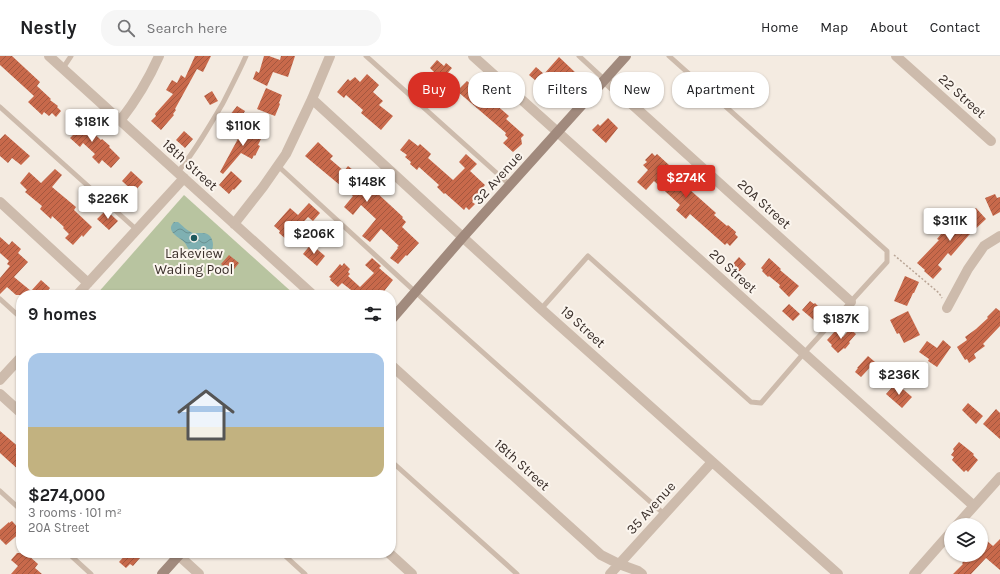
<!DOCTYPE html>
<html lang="en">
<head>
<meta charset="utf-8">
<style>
	:root { --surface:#fff; --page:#f6f6f6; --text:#202124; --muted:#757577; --line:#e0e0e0; --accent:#d93025 }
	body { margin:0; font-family:Karla,sans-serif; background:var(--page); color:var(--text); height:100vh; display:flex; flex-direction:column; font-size:15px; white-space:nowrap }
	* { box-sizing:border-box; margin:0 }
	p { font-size:13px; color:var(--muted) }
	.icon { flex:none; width:22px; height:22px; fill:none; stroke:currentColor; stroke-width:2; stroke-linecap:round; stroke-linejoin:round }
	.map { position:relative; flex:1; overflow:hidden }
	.side { position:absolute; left:16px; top:234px; width:380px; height:268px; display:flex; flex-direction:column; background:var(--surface); border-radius:16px; box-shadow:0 1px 3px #0004 }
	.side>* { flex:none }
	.hud { position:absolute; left:408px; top:16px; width:380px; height:36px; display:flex; gap:8px }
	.buttons { position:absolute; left:944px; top:462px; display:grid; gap:8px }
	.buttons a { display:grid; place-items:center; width:44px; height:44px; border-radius:50%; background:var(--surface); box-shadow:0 1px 3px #0004; font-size:20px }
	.price { position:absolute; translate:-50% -34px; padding:0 9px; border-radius:4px; background:#fff; color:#222; font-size:13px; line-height:26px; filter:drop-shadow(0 1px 2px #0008) }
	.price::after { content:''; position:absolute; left:50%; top:24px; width:12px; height:9px; margin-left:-6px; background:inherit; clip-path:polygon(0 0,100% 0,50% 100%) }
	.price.on { background:var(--accent); color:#fff }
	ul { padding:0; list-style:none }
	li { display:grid; align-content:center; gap:8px; height:212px; padding:0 12px }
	li span { display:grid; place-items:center; height:124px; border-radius:12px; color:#555 }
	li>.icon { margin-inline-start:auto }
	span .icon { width:72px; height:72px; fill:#fffc; stroke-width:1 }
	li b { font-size:17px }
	h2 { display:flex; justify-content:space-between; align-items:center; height:48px; padding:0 12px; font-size:17px }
	.chip { padding:0 14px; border-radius:16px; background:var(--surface); box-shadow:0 1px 3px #0004; font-size:14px; line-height:36px }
	.chip.on { background:var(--accent); color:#fff }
	header { display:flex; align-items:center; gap:24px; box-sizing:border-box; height:56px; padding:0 20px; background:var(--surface); border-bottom:1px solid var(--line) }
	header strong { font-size:19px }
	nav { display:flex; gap:22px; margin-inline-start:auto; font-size:14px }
	.search { width:280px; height:36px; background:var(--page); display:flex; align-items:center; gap:10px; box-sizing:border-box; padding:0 14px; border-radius:16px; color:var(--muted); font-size:15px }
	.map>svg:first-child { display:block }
	.green { fill:#b8c4a0 }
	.water { fill:url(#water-waves) }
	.building { fill:url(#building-hatch) }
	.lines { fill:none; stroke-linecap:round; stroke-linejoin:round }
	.path { stroke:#b9a596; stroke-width:1.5; stroke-dasharray:2 2; stroke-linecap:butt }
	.lane { stroke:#cdbbac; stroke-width:5 }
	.street { stroke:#cdbbac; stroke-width:10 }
	.secondary { stroke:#a18a7d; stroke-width:10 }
	.poi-dot { fill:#1f5a5e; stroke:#fbf5ee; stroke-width:1.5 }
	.labels { text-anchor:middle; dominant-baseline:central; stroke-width:4; stroke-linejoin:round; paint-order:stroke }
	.street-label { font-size:14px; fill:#3b302b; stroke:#fbf5ee }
	.poi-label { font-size:14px; fill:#3b302b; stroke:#fbf5ee }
</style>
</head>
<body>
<header>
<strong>Nestly</strong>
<div class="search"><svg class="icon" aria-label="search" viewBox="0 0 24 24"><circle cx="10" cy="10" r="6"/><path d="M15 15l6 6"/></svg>Search here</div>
<nav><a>Home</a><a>Map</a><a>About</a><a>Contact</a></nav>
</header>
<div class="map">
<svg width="1000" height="518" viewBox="0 0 1000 518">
	<defs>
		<pattern id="water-waves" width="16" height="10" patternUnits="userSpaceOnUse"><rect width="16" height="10" fill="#7fb0b2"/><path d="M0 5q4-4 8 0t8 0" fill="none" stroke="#699091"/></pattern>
		<pattern id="building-hatch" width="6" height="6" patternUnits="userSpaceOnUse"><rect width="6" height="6" fill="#c8694b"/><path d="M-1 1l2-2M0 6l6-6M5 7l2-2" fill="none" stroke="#a4573f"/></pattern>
	</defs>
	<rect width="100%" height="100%" fill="#f4ebe1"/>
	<path class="green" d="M184,139L295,239H96Z"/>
	<path class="water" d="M174,166H178C182,169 187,175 193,177C199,178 205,175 210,180C217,189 211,204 199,202C191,201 189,193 185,187C181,182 164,176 174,166Z"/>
	<path class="building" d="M0,0H12L40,26L37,30L51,43L50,44L58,50L57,51L61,55L56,61L52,57L49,60L44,56L42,59L28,46L34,40L0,9Z
		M195,0H211L203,16L197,13L175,53L176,54L173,58L174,59L161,74L151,65L156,60L155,58L173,38L166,34L172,24L177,27L181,19L185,22Z
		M264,0H269L280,4L281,0H295L288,21L273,16L267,30L253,23L256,15L259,17Z
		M559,1L578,19L566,33L558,27L549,36L529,19L536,11L544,18Z
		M437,4L444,10L446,7L452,12L440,26L432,19L434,16L430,12Z
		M367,18L379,29L373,36L383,45L379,49L393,60L381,74L361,57L363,54L346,39L344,42L337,36L348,23L350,25L355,21L360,26Z
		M467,25L486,42L487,41L509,60L506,63L524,79L521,82L522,88L513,96L503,87L508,82L505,79L506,77L457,35Z
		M266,32L282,39L279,47L280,48L275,60L257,53Z
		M444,32L452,39L441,52L433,45Z
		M212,35L218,45L210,49L204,40Z
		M237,50L245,55L239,65L230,59Z
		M76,61L101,84L102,83L110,90L109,91L120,102L111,112L102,104L99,108L92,101L95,98L83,87L80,91L70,82L73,79L66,72Z
		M608,62L618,72L606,87L592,74L598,68L600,70Z
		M242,70L262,81L258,89L260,90L255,100L254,99L252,103L241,97L223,118L220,116L240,79L238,78Z
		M184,75L193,83L185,92L176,84Z
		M5,78L30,100L21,109L12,102L8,107L0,100V83Z
		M409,83L418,90L420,88L429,96L431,98L428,102L453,124L465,112L459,106L466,98L477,108L470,115L485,129L478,137L479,138L472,146L475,148L469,154L466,151L464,154L445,137L444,138L437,131L439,129L419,111L417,114L410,108L411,106L405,101L407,99L400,94Z
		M318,86L333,100L330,103L344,115L348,110L358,118L357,119L362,123L361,125L375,137L376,136L403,161L402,162L406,166L402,171L419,187L407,200L406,199L398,208L390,202L398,192L397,191L399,190L381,173L370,186L362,180L376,163L361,149L353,159L344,151L353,140L305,100Z
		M652,97L655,100L657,98L669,109L663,115L678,128L681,125L682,126L684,124L691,131L689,133L716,157L714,159L727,170L728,169L736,176L735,178L738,181L730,190L727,187L725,189L690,158L686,163L676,154L680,149L654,125L646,134L637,126L648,114L643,109L647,106L645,104Z
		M55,113L62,119L52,131L76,151L74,154L92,171L83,181L82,179L73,189L65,182L69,178L63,172L64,171L52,160L51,163L40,153L42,150L25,136L27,134L20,127L29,116L41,127Z
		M131,115L143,126L134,136L122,125Z
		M231,115L242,125L234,134L233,133L229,138L219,129Z
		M995,138L997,142L1000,141V156L993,160L985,142Z
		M309,147L320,157L313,165L308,161L287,184L279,177L280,175L274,170L290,152L298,159Z
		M976,152L986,163L969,179L951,200L948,197L938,209L942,213L933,223L924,215L925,214L917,207L939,184L937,183L946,172L950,175L959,164L958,163L965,156L968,159Z
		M106,154L118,165L109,174L97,163Z
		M0,181L9,189L12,185L21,193L18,197L28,206L14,221L31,235L41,224L50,232L44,239H16L7,231L0,238V222L10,210L7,208L9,205L0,197Z
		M311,188L325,200L317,210L303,198Z
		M229,199L239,207L231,217L221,208Z
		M739,201L746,208L738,217L730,211Z
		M372,202L381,210L379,212L393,224L381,239H354L355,237L342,227L338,231L330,224L331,222L329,221L335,214L340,208L342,210L344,207L350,213L348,216L350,218L348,220L360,231L374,217L365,209Z
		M769,202L781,213L780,214L799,230L789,241L779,231L780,229L769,220L768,221L762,215L763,214L761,212Z
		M905,220L919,226L914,237H913L907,250L894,245Z
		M810,245L814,248L815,247L820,252L821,251L823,253L824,252L831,257L824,265L818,260L815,265L802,254Z
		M789,248L800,258L793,265L782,255Z
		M996,252L1000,255V270L983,288L985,290L974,298L976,302L969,307L967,303L965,304L957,291L967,284L965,281L976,273L988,262L987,261Z
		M908,255L920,279L904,287L899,277L897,278L890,264Z
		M850,273L856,278L849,286L850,287L845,293L844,292L838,297L831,290L832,289L827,284L836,274L843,281Z
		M943,284L951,291L937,311L928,305L929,303L919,296L927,285L937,292Z
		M868,300L875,306L861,321L855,316L858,312H857Z
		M896,327L912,341L902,352L886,338Z
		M968,347L983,360L976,368L962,354Z
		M996,353L1000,357V383L983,368Z
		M0,375L21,393V416L0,397Z
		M959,386L974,398L973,399L978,404L968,416L966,414L964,416L952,404L954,401L951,399L954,395L953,393Z
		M12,465L21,475V476L6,489L0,483V474L9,466V467Z
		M1000,483V514L986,502L971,518H953L963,508L962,507L969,499H981V490L986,484L993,490Z
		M17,497H32L29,500L38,508L35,512L42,518H11L18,510L11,504Z
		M127,497H134L140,502L133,510L130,508L126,512L119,506Z"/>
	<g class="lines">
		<path class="path" d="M894,199L939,237L942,242"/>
		<path class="lane" d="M366,0L510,129
			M579,0L605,24
			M63,12L71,0
			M0,51L137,174
			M278,110L422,242L664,458
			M178,116C195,95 209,71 223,47C231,31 239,16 246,0
			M0,243L21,262
			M541,253L588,200L751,346L761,347L804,297L887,206V195L669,0
			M391,405L517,518
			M0,435L21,454
			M68,497L91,518
			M282,497L305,518"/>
		<path class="street" d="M49,0L313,239
			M473,0L974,450
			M896,0L991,85
			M605,24L851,246
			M312,43L541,253L838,518
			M120,65C137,43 148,25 159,0
			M0,146L88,227
			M234,168L263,131L286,98L312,43L330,0
			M77,239L184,122
			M947,252L968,213L984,190L1000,180
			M391,309L601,499L619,508L638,515L642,518
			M0,324L21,301
			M0,338L21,357
			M957,469L1000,421
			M176,497L199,518
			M389,497L412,518
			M610,518L712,406
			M914,518L951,476"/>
		<path class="secondary" d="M391,264L463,181L626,0
			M162,518L181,497"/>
	</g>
	<circle class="poi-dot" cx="194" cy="182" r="4"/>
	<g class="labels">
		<g class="street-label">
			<text transform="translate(962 40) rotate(42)">22 Street</text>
			<text transform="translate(190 109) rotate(42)">18th Street</text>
			<text transform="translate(498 122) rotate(-48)">32 Avenue</text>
			<text transform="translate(764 148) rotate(42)">20A Street</text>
			<text transform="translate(733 215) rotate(42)">20 Street</text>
			<text transform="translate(583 271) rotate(42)">19 Street</text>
			<text transform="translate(522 409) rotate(42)">18th Street</text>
			<text transform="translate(651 452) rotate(-48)">35 Avenue</text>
		</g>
		<g class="poi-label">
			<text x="194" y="197">Lakeview<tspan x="194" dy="16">Wading Pool</tspan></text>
		</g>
	</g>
</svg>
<div class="buttons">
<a><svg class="icon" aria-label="layers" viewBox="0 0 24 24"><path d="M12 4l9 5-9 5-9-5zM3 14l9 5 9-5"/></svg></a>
</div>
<b class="price" style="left:92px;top:87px">$181K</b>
<b class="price" style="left:243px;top:91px">$110K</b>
<b class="price on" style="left:686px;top:143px">$274K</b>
<b class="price" style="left:367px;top:147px">$148K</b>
<b class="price" style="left:108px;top:164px">$226K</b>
<b class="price" style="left:950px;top:186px">$311K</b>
<b class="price" style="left:314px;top:199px">$206K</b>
<b class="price" style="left:841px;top:284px">$187K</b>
<b class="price" style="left:899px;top:340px">$236K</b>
<div class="hud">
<a class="chip on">Buy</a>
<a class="chip">Rent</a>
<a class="chip">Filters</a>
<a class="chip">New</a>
<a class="chip">Apartment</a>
</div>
<section class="side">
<h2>9 homes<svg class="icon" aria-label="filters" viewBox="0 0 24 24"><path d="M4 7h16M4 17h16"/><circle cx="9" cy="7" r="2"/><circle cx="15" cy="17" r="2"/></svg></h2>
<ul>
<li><span style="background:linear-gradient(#a9c7e8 60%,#c2b280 0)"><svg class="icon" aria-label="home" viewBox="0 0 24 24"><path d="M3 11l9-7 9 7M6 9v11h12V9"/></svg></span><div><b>$274,000</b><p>3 rooms · 101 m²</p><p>20A Street</p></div></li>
</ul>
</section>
</div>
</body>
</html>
